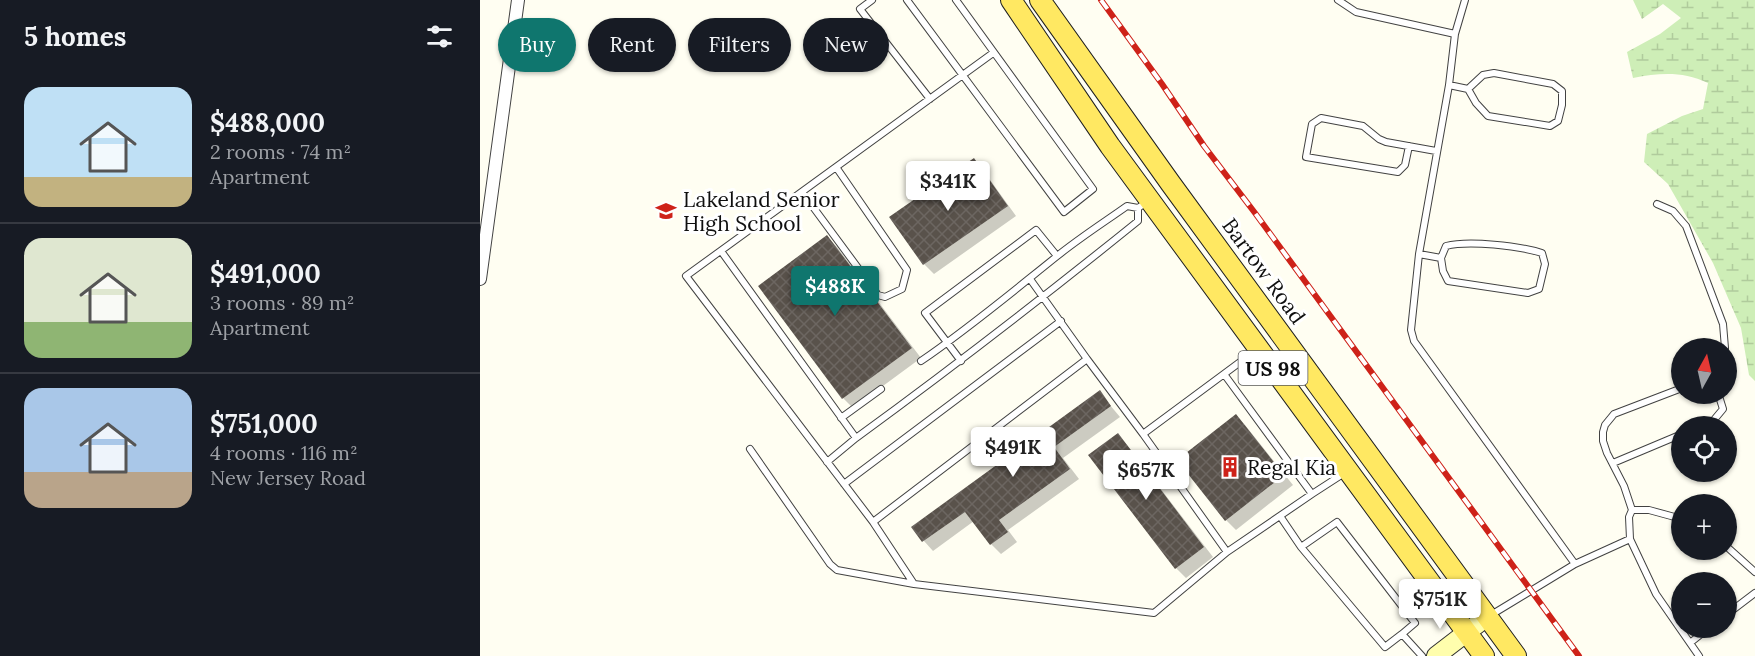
<!DOCTYPE html>
<html lang="en">
<head>
<meta charset="utf-8">
<style>
	:root { --surface:#171b24; --page:#20242c; --text:#f1f3f6; --muted:#9ea1a6; --line:#363941; --accent:#0f766e }
	body { margin:0; font-family:Lora,serif; background:var(--page); color:var(--text); height:100vh; display:flex; flex-direction:column; font-size:22px; white-space:nowrap }
	* { box-sizing:border-box; margin:0 }
	p { font-size:20px; color:var(--muted) }
	.icon { flex:none; width:33px; height:33px; fill:none; stroke:currentColor; stroke-width:2; stroke-linecap:round; stroke-linejoin:round }
	.map { position:relative; flex:1; overflow:hidden }
	.sheet { display:flex; flex-direction:column; background:var(--surface); width:480px }
	.sheet>* { flex:none }
	.guide { position:absolute; left:18px; top:18px; width:570px; height:54px; display:flex; gap:12px }
	.needle { width:39px; rotate:8deg }
	.tools { position:absolute; left:1191px; top:338px; display:grid; gap:12px }
	.tools a { display:grid; place-items:center; width:66px; height:66px; border-radius:50%; background:var(--surface); box-shadow:0 2px 4px #0004; font-size:30px }
	.price { position:absolute; translate:-50% -51px; padding:0 14px; border-radius:6px; background:#fff; color:#222; font-size:20px; line-height:39px; filter:drop-shadow(0 2px 3px #0008) }
	.price::after { content:''; position:absolute; left:50%; top:36px; width:18px; height:14px; margin-left:-9px; background:inherit; clip-path:polygon(0 0,100% 0,50% 100%) }
	.price.active { background:var(--accent); color:#fff }
	ul { padding:0; list-style:none }
	li { display:flex; align-items:center; gap:18px; height:150px; padding:0 24px }
	li+li { border-top:2px solid var(--line) }
	li span { display:grid; place-items:center; flex:none; width:168px; height:120px; border-radius:18px; color:#555 }
	li>.icon { margin-inline-start:auto }
	span .icon { width:72px; height:72px; fill:#fffc; stroke-width:1 }
	li b { font-size:26px }
	h2 { display:flex; justify-content:space-between; align-items:center; height:72px; padding:0 24px; font-size:26px }
	.tag { padding:0 21px; border-radius:27px; background:var(--surface); box-shadow:0 2px 4px #0004; font-size:21px; line-height:54px }
	.tag.active { background:var(--accent); color:#fff }
	main { display:flex; flex:1; min-height:0 }
	.map>svg:first-child { display:block }
	.wetland { fill:url(#wetland-marsh) }
	.shadow { fill:#0003 }
	.building { fill:url(#building-cross-hatch) }
	.lines { fill:none; stroke-linecap:round; stroke-linejoin:round }
	.lane-casing { stroke:#424242; stroke-width:8 }
	.street-casing { stroke:#424242; stroke-width:14 }
	.secondary-casing { stroke:#313131; stroke-width:20 }
	.primary-casing { stroke:#202020; stroke-width:22 }
	.lane { stroke:#fff; stroke-width:6 }
	.street { stroke:#fff; stroke-width:12 }
	.secondary { stroke:#fffead; stroke-width:18 }
	.primary { stroke:#ffe862; stroke-width:20 }
	.rail-casing { stroke:#ce2219; stroke-width:6 }
	.rail { stroke:#fff; stroke-width:4; stroke-dasharray:11; stroke-linecap:butt }
	.labels { text-anchor:middle; dominant-baseline:central; stroke-width:6; stroke-linejoin:round; paint-order:stroke }
	.shield { fill:#fff; stroke:#575757; stroke-width:1.5 }
	.shield-label { font-size:20px; font-weight:bold; fill:#0f0f0f }
	.poi-label { font-size:21px; fill:#0f0f0f; stroke:#fff; text-anchor:start }
	.street-label { font-size:21px; fill:#0f0f0f; stroke:#fff }
</style>
</head>
<body>
<main>
<section class="sheet">
<h2>5 homes<svg class="icon" aria-label="filters" viewBox="0 0 24 24"><path d="M4 7h16M4 17h16"/><circle cx="9" cy="7" r="2"/><circle cx="15" cy="17" r="2"/></svg></h2>
<ul>
<li><span style="background:linear-gradient(#bfe0f5 75%,#c2b280 0)"><svg class="icon" aria-label="home" viewBox="0 0 24 24"><path d="M3 11l9-7 9 7M6 9v11h12V9"/></svg></span><div><b>$488,000</b><p>2 rooms · 74 m²</p><p>Apartment</p></div></li>
<li><span style="background:linear-gradient(#dfe7d0 70%,#8fb573 0)"><svg class="icon" aria-label="home" viewBox="0 0 24 24"><path d="M3 11l9-7 9 7M6 9v11h12V9"/></svg></span><div><b>$491,000</b><p>3 rooms · 89 m²</p><p>Apartment</p></div></li>
<li><span style="background:linear-gradient(#a9c7e8 70%,#b9a48a 0)"><svg class="icon" aria-label="home" viewBox="0 0 24 24"><path d="M3 11l9-7 9 7M6 9v11h12V9"/></svg></span><div><b>$751,000</b><p>4 rooms · 116 m²</p><p>New Jersey Road</p></div></li>
</ul>
</section>
<div class="map">
<svg width="1275" height="656" viewBox="0 0 1275 656">
	<defs>
		<pattern id="wetland-marsh" width="20" height="14" patternUnits="userSpaceOnUse" patternTransform="scale(1.5)"><rect width="20" height="14" fill="#ceeeb7"/><path d="M1 5h8M5 5V1M11 12h8M15 12V8" fill="none" stroke="#b0cb9c"/></pattern>
		<pattern id="building-cross-hatch" width="8" height="8" patternUnits="userSpaceOnUse" patternTransform="scale(1.5)"><rect width="8" height="8" fill="#59524b"/><path d="M0 0l8 8M0 8l8-8" fill="none" stroke="#6c6661"/></pattern>
	</defs>
	<rect width="100%" height="100%" fill="#fffef2"/>
	<path class="wetland" d="M1153,0H1275V381L1269,375L1261,328L1233,263L1188,184L1164,162L1167,134L1202,116L1223,109L1228,83C1202,71 1180,73 1153,78L1147,52L1180,34L1201,18L1183,4L1162,19Z"/>
	<path class="shadow" d="M494,160L503,170L536,216L454,274L444,264L412,218Z
		M347,237L357,247L441,358L373,408L363,398Z
		M619,392L640,417L583,458L599,479L528,530L537,542L521,554L511,544L494,521L453,551L444,541L433,527Z
		M756,416L765,425L813,485L756,530L746,520L699,460Z
		M638,435L647,445L733,557L706,578L696,568L611,456Z"/>
	<path class="building" d="M494,158L528,206L443,265L409,217Z
		M347,235L432,348L362,399L278,286Z
		M620,390L631,406L574,447L590,469L519,520L528,532L510,545L485,512L442,542L431,527Z
		M756,414L804,475L745,521L697,460Z
		M638,433L724,547L695,569L608,455Z"/>
	<g class="lines">
		<g class="lane-casing">
			<path id="lane" d="M392,0L380,9L450,99
				M427,0L584,212L613,189L476,0
				M858,0L876,12L975,34
				M985,0L975,34L969,85L939,254L931,330L934,341L1095,564
				M513,53L206,276L393,522L607,359L550,279
				M969,85L988,89L1003,75L1014,73L1073,84L1082,91V105L1078,121L1070,126L1008,116L996,103L988,89
				M929,146L925,165L918,172L826,157L832,124L841,118L883,126L899,139L906,142L956,151
				M322,192L398,295L405,297L422,289L427,270L356,167
				M1177,204L1193,211L1206,226L1243,324L1245,348
				M241,251L376,438C472,368 565,296 658,221V208
				M939,254L961,258L966,246C989,240 1039,246 1062,253L1065,264L1059,289L1048,293L968,281L963,271L961,258
				M607,359L663,434L775,351
				M441,361C488,329 531,293 576,257C598,239 623,223 647,206L658,208L661,206
				M481,361L445,313L556,230L577,256
				M744,374L832,494L866,472
				M1202,388L1134,414L1125,425L1123,432V441L1127,453L1144,486L1152,510L1149,517L1150,539L1176,594L1219,656
				M361,418L401,389
				M1221,426L1233,421L1243,409L1238,393
				M663,434L747,552L832,494
				M270,449L350,564L357,570L434,584
				M347,462L376,438
				M1133,463L1202,434
				M364,484L581,321
				M1152,510H1169L1202,519
				M800,516L821,547L857,522L935,623L922,634L942,656
				M393,522L434,584L674,613L747,552
				M1246,546L1275,572
				M821,547L905,647L922,634
				M1011,615L1095,564L1150,539
				M1246,615L1275,593
				M1210,643L1230,627"/>
		</g>
		<g class="street-casing">
			<path id="street" d="M0,279L38,0"/>
		</g>
		<g class="secondary-casing">
			<path id="secondary" d="M956,656L1008,616"/>
		</g>
		<g class="primary-casing">
			<path id="primary" d="M531,0L630,146L1004,656
				M560,0L691,184L1036,656"/>
		</g>
		<use href="#lane" class="lane"/>
		<use href="#street" class="street"/>
		<use href="#secondary" class="secondary"/>
		<use href="#primary" class="primary"/>
		<g class="rail-casing">
			<path id="rail" d="M621,0L682,84L724,146L775,213L1099,656"/>
		</g>
		<use href="#rail" class="rail"/>
	</g>
	<defs>
		<g id="school-bare" transform="scale(1.62)"><path d="M0-5L7-2L0 1L-7-2ZM-4 1L0 2.5L4 1V4Q0 6-4 4Z" fill="#ce2219" stroke="#fff" stroke-width="2.5" paint-order="stroke"/></g>
		<g id="building-bare" transform="scale(1.62)"><path d="M-4-6H4V6H1V3H-1V6H-4ZM-2.5-4.3h1.7v1.8h-1.7ZM.8-4.3h1.7v1.8H.8ZM-2.5-1h1.7V.8h-1.7ZM.8-1h1.7V.8H.8Z" fill="#ce2219" stroke="#fff" stroke-width="2.5" paint-order="stroke"/></g>
	</defs>
	<g fill-rule="evenodd">
		<use href="#school-bare" x="186" y="211"/>
		<use href="#building-bare" x="750" y="467"/>
	</g>
	<g class="labels">
		<rect class="shield" x="758.5" y="351" width="69" height="34" rx="4.5"/>
		<g class="shield-label">
			<text x="793" y="368">US 98</text>
		</g>
		<g class="poi-label">
			<text x="203" y="199">Lakeland Senior<tspan x="203" dy="24">High School</tspan></text>
			<text x="767" y="467">Regal Kia</text>
		</g>
		<g class="street-label">
			<text transform="translate(784 271) rotate(54)">Bartow Road</text>
		</g>
	</g>
</svg>
<div class="tools">
<a><svg class="needle" viewBox="-14 -14 28 28"><path d="M0-13l5 13h-10z" fill="#e53935"/><path d="M0 13l5-13h-10z" fill="#9ea1a6"/></svg></a>
<a><svg class="icon" aria-label="locate" viewBox="0 0 24 24"><circle cx="12" cy="12" r="6"/><path d="M12 2v4M12 18v4M2 12h4M18 12h4"/></svg></a>
<a>+</a>
<a>−</a>
</div>
<b class="price" style="left:468px;top:212px">$341K</b>
<b class="price active" style="left:355px;top:317px">$488K</b>
<b class="price" style="left:533px;top:478px">$491K</b>
<b class="price" style="left:666px;top:501px">$657K</b>
<b class="price" style="left:960px;top:630px">$751K</b>
<div class="guide">
<a class="tag active">Buy</a>
<a class="tag">Rent</a>
<a class="tag">Filters</a>
<a class="tag">New</a>
</div>
</div>
</main>
</body>
</html>
